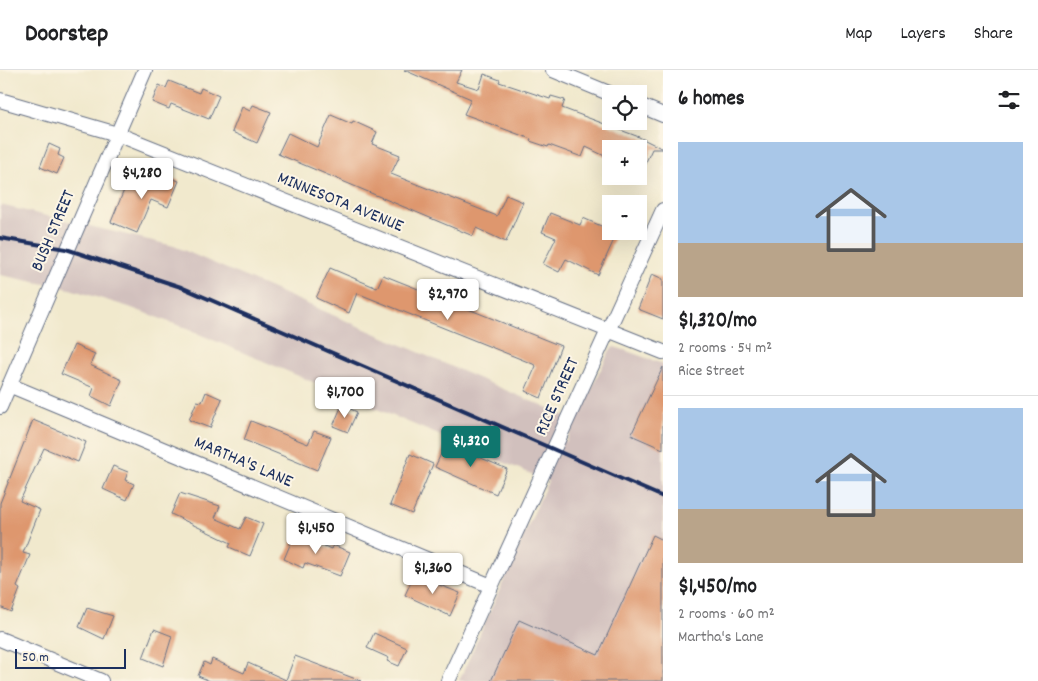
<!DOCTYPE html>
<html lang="en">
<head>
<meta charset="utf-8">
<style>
	:root { --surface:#fff; --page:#f2f2f2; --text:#202124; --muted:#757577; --line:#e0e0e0; --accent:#0f766e }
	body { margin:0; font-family:Dekko,sans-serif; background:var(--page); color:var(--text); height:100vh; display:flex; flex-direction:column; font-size:19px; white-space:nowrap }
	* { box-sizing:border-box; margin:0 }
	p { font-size:16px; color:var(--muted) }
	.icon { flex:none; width:28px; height:28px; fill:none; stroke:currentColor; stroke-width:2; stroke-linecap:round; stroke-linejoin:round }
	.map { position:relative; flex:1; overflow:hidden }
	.panel { display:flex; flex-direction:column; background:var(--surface); width:375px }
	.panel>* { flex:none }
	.buttons { position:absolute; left:602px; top:15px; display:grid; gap:10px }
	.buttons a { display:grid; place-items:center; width:45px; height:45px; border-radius:0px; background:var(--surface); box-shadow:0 5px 20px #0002; font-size:25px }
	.scale { position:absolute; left:15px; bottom:12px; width:111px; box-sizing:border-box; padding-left:5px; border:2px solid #1b2f5e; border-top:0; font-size:14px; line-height:18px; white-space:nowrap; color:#1b2f5e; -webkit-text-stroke:4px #fcf5e5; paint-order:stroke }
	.price { position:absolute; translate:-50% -42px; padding:0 11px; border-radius:5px; background:#fff; color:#222; font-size:16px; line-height:32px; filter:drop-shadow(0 1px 2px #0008) }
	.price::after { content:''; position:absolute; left:50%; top:30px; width:15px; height:11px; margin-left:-8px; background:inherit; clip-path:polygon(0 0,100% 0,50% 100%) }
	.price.current { background:var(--accent); color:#fff }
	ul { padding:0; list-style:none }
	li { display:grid; align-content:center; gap:10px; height:265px; padding:0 15px }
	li+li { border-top:1px solid var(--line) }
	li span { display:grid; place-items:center; height:155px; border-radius:0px; color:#555 }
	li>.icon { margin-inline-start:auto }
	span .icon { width:90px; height:90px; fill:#fffc; stroke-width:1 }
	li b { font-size:21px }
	h2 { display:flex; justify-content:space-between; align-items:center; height:60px; padding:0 15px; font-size:21px }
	header { display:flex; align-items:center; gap:30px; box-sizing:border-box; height:70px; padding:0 25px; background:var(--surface); border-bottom:1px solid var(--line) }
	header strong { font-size:24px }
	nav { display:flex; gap:28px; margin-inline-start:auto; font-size:18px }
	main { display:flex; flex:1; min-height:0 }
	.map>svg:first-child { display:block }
	.industrial { fill:#d1c0bd }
	.building { fill:#de976e }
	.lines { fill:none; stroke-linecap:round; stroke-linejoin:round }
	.street-casing { stroke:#667085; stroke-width:16 }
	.street { stroke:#fff; stroke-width:14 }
	.rail { stroke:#1b2f5e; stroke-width:4 }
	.labels { text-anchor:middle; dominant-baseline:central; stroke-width:4; stroke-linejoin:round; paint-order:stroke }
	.street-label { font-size:18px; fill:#1b2f5e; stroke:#fcf5e5 }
</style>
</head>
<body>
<header>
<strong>Doorstep</strong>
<nav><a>Map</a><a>Layers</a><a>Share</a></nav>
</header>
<main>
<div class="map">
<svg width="663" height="611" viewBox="0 0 663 611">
	<rect width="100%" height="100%" fill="#fcf5e5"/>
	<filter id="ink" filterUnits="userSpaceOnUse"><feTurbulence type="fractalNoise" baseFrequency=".02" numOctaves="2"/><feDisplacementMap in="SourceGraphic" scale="10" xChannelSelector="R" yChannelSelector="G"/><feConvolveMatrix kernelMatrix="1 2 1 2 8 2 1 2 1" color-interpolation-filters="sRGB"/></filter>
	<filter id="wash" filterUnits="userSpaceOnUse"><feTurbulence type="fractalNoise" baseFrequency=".0096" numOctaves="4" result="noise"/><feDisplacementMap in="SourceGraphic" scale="20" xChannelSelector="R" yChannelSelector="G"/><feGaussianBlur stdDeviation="1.12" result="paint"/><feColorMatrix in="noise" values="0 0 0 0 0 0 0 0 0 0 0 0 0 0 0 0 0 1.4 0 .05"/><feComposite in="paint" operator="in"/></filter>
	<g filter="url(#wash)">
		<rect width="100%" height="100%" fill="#f1e9cd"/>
		<path class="industrial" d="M0,135L174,176L570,348L560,369L566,372L610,280L614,277L624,280L663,294V611H459L548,411L180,256L129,237L70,219L0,205Z"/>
		<g id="blocks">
			<path class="building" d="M404,0H462L456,12L479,19L484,4L500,10L499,12L550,29L551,26L565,30L562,38L639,67L663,79H652L639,107V79H611V89L586,77L582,87L549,75L548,77L530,71L531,69L464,44L471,29Z
				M169,11L199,23L201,18L219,26L209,49L171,34L169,39L152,32L159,15L166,18Z
				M253,35L271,42L257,73L232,62L242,37L250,41Z
				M331,45L352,54L353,51L377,62L372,74L400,85L391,104L497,146L506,125L523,132L506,172L476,158L473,166L278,84L288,63L317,77Z
				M49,74L60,79L58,85L64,88L57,104L40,97Z
				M131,103L161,116L166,106L179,111L168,137L151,130L137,163L111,152Z
				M550,143L580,155L583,148L617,163L598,205L566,189L559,202L543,194L556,168L542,162Z
				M330,198L377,218L383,205L561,276L541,328L525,321L536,296L533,294L357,223L349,243L316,228Z
				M652,204L663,209V249L638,239Z
				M74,275L95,284L90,295L122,310L111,336L91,326L94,318L61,304Z
				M663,297V379L631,365Z
				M206,322L222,329L210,358L189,350L197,331L202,332Z
				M342,335L357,342L348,362L333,356Z
				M33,350L86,372L78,392L44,378L20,431L40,440L23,483L30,485L17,517L20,519L11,542L0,537V433Z
				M251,351L308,374L314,361L331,367L317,400L244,370Z
				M446,373L507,399L496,424L435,397Z
				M410,384L433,394L412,444L390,435Z
				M113,396L128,402L125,410L134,414L127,430L103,419Z
				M180,423L220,436L215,448L240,459L246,447L263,454L250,486L229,477L231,473L171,444Z
				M295,463L331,479L333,475L350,482L340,506L305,493L303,498L284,489Z
				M653,465L663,470V611H491L519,550L598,585Z
				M414,505L460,523L450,546L405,525Z
				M87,538L113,546L104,569L79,557Z
				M154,559L172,566L163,596L143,588Z
				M374,563L407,578L399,596L387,591L389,588L367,578Z
				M295,586L361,611H210L198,606L204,592L210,595L212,589L244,603L248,593L286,610Z"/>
		</g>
	</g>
	<g filter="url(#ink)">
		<use href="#blocks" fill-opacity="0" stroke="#667085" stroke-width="1"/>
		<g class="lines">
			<g class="street-casing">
				<path id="street" d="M553,0L611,24
					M0,30L117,64L663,282
					M639,35L663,45
					M9,315L491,516
					M0,337L145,0
					M0,569L101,611
					M448,611L663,140"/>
			</g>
			<use href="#street" class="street"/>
			<path class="rail" d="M0,168L66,179L181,217L663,427"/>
		</g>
	</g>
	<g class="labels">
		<g class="street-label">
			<text transform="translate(340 133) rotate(22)">MINNESOTA AVENUE</text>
			<text transform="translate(54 161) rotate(-67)">BUSH STREET</text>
			<text transform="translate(558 327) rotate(-66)">RICE STREET</text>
			<text transform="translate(243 393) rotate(23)">MARTHA'S LANE</text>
		</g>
	</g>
</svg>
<div class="buttons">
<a><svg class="icon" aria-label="locate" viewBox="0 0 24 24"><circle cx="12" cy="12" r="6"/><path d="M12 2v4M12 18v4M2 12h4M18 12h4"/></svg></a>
<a>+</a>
<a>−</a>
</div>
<div class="scale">50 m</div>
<b class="price" style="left:142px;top:130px">$4,280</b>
<b class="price" style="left:448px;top:251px">$2,970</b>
<b class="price" style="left:345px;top:349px">$1,700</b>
<b class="price current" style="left:471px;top:398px">$1,320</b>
<b class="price" style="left:316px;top:485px">$1,450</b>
<b class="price" style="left:433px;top:525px">$1,360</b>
</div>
<section class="panel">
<h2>6 homes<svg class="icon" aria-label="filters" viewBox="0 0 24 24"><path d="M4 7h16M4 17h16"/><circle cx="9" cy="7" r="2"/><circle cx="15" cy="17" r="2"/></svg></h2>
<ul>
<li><span style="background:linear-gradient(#a9c7e8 65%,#b9a48a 0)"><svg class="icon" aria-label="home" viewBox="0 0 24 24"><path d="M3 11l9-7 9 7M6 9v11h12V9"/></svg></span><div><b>$1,320/mo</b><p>2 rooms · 54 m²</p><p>Rice Street</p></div></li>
<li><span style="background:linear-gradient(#a9c7e8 65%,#b9a48a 0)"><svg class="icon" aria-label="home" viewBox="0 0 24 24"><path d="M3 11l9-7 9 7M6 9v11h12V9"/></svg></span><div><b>$1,450/mo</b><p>2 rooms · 60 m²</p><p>Martha's Lane</p></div></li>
</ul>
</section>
</main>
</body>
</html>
